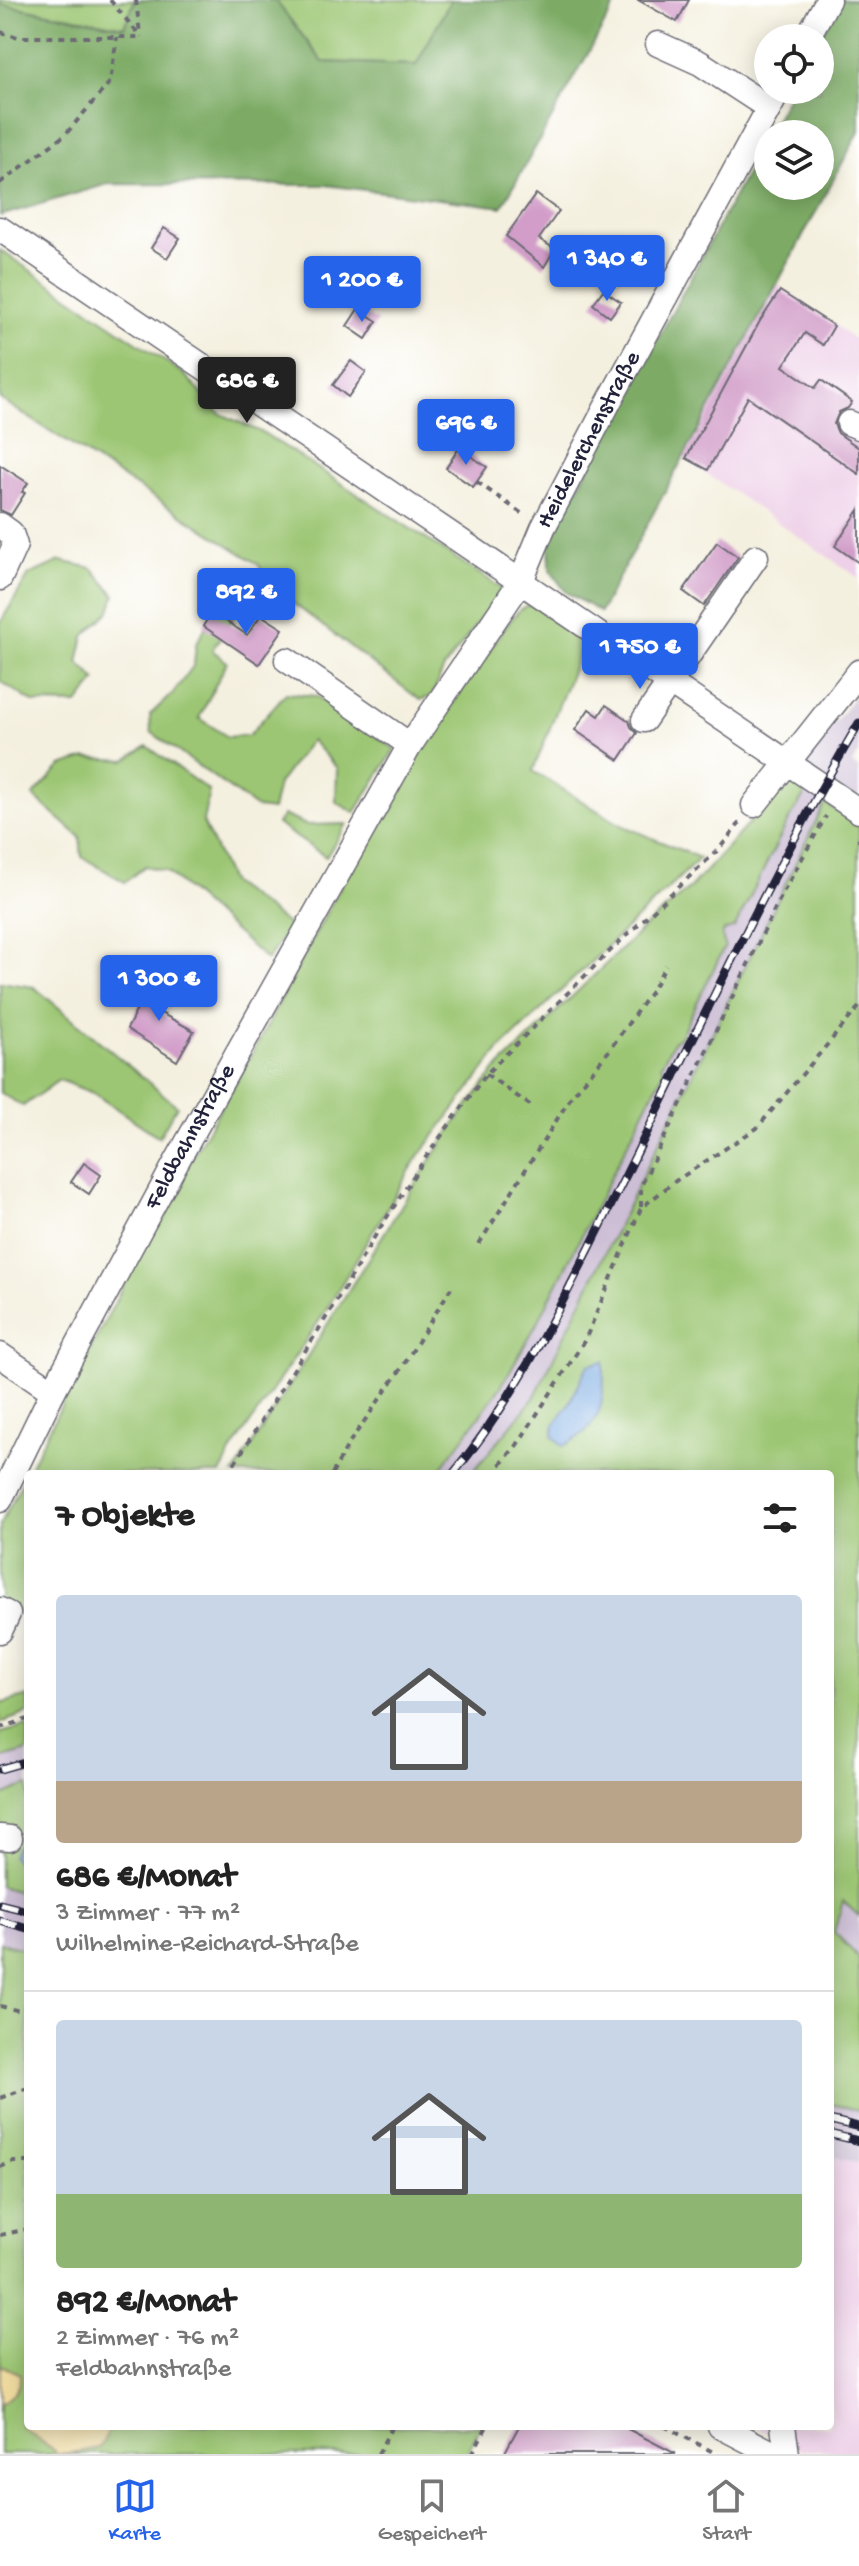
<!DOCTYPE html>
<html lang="de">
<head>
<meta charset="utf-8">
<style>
	:root { --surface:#fff; --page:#f6f6f6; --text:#222; --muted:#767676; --line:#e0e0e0; --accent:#2563eb }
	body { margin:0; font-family:"Gochi Hand",sans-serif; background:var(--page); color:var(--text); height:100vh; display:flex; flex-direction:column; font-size:30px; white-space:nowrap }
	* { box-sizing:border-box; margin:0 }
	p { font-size:26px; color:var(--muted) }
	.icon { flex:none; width:44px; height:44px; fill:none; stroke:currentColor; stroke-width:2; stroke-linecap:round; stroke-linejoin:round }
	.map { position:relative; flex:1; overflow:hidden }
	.sheet { position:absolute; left:24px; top:1470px; width:810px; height:960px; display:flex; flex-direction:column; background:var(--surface); border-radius:8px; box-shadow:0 4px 20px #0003 }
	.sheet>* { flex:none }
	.controls { position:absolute; left:754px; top:24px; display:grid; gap:16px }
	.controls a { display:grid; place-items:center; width:80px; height:80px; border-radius:50%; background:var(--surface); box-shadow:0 4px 20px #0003; font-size:40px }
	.price { position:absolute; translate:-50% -68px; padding:0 18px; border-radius:8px; background:var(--accent); color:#fff; font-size:26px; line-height:52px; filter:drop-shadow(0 2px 4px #0008) }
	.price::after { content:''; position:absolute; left:50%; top:48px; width:24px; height:18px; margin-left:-12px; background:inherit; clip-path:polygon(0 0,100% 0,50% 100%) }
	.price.active { background:#222; color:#fff }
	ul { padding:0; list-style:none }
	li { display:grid; align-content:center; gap:16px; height:424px; padding:0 32px }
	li+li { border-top:2px solid var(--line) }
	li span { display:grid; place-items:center; height:248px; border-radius:8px; color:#555 }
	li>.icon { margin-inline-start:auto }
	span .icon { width:144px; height:144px; fill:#fffc; stroke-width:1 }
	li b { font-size:34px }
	h2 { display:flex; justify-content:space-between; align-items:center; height:96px; padding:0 32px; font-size:34px }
	.tabs { display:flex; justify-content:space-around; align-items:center; height:112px; border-top:2px solid var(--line); background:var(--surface); font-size:22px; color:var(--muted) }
	.tabs a { display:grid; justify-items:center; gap:4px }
	.tabs .active { color:var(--accent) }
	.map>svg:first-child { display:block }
	.built { fill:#eed0e8 }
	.industrial { fill:#ccbed4 }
	.green { fill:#9cc673; stroke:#5f7457; stroke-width:2 }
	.forest { fill:#7dab65; stroke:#506650; stroke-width:2; fill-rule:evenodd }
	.sand { fill:#eeda9e; stroke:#887e6c; stroke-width:2 }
	.water { fill:#75a7e1; stroke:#4c648e; stroke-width:2 }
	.building { fill:#d29ec9 }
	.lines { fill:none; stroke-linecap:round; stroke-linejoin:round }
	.minor-casing { stroke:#6c6a74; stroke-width:27 }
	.path { stroke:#6c6a74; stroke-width:4; stroke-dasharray:6 6; stroke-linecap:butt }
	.minor { stroke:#fff; stroke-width:24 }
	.rail-casing { stroke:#22223b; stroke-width:9 }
	.rail { stroke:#fff; stroke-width:6; stroke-dasharray:18; stroke-linecap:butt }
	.labels { text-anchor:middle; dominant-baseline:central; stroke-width:7; stroke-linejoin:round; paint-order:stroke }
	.street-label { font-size:24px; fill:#22223b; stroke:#fff }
</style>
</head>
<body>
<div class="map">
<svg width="859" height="2454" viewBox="0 0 859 2454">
	<rect width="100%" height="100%" fill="#fff"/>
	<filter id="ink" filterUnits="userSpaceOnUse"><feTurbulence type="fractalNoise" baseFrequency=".0125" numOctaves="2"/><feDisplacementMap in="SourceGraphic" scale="16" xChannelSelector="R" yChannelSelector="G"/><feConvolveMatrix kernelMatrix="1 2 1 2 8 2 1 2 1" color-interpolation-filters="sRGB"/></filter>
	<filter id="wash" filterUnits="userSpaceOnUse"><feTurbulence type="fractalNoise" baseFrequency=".006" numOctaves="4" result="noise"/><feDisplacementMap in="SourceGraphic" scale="32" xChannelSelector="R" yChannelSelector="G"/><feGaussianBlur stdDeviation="1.8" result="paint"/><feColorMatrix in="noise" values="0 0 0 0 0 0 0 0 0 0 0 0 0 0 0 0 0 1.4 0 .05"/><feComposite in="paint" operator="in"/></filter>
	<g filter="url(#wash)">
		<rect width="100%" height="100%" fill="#f4f0df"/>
		<path class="built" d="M778,285L859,342V578L682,457Z
			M830,2156L859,2163V2454L803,2450L754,2426H830Z"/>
		<path class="industrial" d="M859,690V753L852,764L859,769V800L825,804L534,1398L471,1474H437L470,1431L539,1320L664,1071L661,1065L674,1041L680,1037L725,946L722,936L724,931L807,790L793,780Z
			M28,1751V1785L0,1797V1759Z
			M0,1886L28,1895V1950L0,1943Z
			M843,1900L859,1916V1958L834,1932Z
			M830,2104L859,2110V2163L830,2156Z"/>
		<path class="green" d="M0,0H135L124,27L0,4Z
			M275,0H451L416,65L323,62Z
			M0,250L184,374L219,413L265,434L503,589L444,668L432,696L420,700L276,590L258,564L0,399Z
			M60,561L92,568L115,595L110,611L84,636L78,662L96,680L78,704L34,703L0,681V623L29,575Z
			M248,578L254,588L212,650L227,662L199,718L228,737L249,735L286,693L316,696L395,749L355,813L336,802L337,768L311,740L278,784L272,810L257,808L151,732L150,715L173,693L194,665L196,644L233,579Z
			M528,605L536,606L584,641L533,771L621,825L700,858L500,1049L416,1160L323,1315L233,1449L220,1474H28V1618L0,1600V1525L170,1195L259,1041L339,889L404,776L505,627L520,609Z
			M147,746L209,791L203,822L231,883L290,926L267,960L166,871L145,866L125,882L82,857L80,837L33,796L61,766L86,758L126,760Z
			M793,780L808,789L785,827L735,927L724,931L722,936L725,946L680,1037L674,1041L661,1065L664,1071L539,1320L502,1385L437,1474H234L413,1187L460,1116L495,1071L640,931L692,886L760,811Z
			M825,803L859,826V1916L843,1901L834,1932L859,1958V2110L830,2104V1474H471L534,1398Z
			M283,815L306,825L347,824L326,857L277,824Z
			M0,982L34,987L177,1106L159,1137L93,1093L59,1080L23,1106L0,1093Z
			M28,1696V1713L0,1723V1704Z
			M28,1726V1751L0,1759V1733Z
			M28,1785V1895L0,1886V1797Z
			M0,1943L28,1950V2426H481L467,2454H0Z"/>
		<path class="forest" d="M135,0H275L323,62L416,65L451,0H618L502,207L325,185L108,184L0,216V4L124,27Z
			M840,0H859V132L600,612L566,592L550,570L549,542L791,90H820V38ZM768,134H820V186H768Z"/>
		<path class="sand" d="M3,2366L20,2374C21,2389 11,2396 0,2404V2367Z
			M28,2401V2426H106L108,2432L100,2448C84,2450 71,2454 55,2454V2451L21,2428L22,2415Z"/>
		<path class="water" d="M604,1361C604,1402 604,1426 563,1446L553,1436L555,1424L569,1404L588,1365Z
			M18,1844H28V1865L20,1866L12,1856Z"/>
		<g id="blocks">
			<path class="building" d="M638,0H689L677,22Z
				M536,194L559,211L539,239L555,249L544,267L506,236Z
				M164,228L180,238L167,258L151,248Z
				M603,290L621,302L610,317L593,304Z
				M780,291L834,326L823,345L805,333L783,366L815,388L821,380L852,402L848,408L839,412L834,424L838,433L859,448V474L748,397L708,470L686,458L760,321Z
				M358,309L377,321L366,339L347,326Z
				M351,361L366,372L348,397L333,385Z
				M448,406L472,423L461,440L437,423Z
				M459,448L487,467L473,487L446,468Z
				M0,465L28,483L22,492L25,493L11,515L0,510Z
				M859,510V563L835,546Z
				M717,542L738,557L704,606L683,591Z
				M212,612L247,635L261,615L283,629L259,664L203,626Z
				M606,705L629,721L631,727L637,733L619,760L575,730L589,709L599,716Z
				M154,976L170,984L157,1011L194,1031L177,1061L127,1029Z
				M84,1163L101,1175L89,1194L71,1182Z
				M519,2426H622L676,2454H504Z"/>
		</g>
	</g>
	<g filter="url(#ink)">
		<use href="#blocks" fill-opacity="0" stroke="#6c6a74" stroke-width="2"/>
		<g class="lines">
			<g class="minor-casing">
				<g id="minor">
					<path d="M807,38L828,0"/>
					<path d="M658,44L700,63L769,108"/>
					<path d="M0,229L859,811"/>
					<path d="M849,423L859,427"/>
					<path d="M0,525L11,533L15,545L0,578"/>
					<path d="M287,660L410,745"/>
					<path d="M644,720L756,557"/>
					<path d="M754,805L859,672"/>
					<path d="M0,1355L53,1391"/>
					<path id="s1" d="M0,1500L53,1391L173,1168L410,745L521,581L543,528L610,400L779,90"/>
					<path d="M0,1610L8,1614L0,1631"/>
					<path d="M0,1837L10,1838"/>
					<path d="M720,2426L774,2454"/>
					<path d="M783,2426L787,2454"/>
				</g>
			</g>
			<path class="path" d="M110,0L141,37
				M136,0L140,34
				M0,32L18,37H141
				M0,183L65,135L110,82L117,37
				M477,482L524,515
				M859,838V842
				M486,1074L534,1108
				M641,1207V1186L782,894L826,816
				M479,1244L571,1097L608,1052L652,990L666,965
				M228,1474L344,1289L378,1231L426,1157L486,1074L611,950L719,849L740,823
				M332,1474L349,1443L403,1366L451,1288
				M492,1474L517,1445L585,1340L641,1208L674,1182L757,1128L859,1007
				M0,1728L28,1719
				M0,2006L28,2013
				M0,2098L28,2088
				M0,2167L14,2162H28
				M0,2235L28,2229
				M664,2426L717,2454
				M378,2454L392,2426
				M472,2454L487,2426"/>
			<use href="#minor" class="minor"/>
			<g class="rail-casing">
				<path id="rail" d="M453,1474C525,1386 572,1282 623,1181C699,1027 772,871 859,723
					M0,1769L28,1761
					M0,1904L28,1911
					M0,1921L28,1929
					M830,2120L859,2127
					M830,2134L859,2141"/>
			</g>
			<use href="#rail" class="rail"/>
		</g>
	</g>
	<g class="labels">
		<g class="street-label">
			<text stroke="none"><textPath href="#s1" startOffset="1214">Heidelerchenstraße</textPath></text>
			<text stroke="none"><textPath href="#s1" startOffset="410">Feldbahnstraße</textPath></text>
		</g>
	</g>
</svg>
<div class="controls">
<a><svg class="icon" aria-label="locate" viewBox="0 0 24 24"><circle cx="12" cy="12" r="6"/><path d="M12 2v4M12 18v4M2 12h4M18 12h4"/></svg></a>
<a><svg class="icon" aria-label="layers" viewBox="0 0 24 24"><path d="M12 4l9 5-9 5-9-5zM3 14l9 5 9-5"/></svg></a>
</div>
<b class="price" style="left:607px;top:303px">1 340 €</b>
<b class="price" style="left:362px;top:324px">1 200 €</b>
<b class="price active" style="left:247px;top:425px">686 €</b>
<b class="price" style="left:466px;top:467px">696 €</b>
<b class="price" style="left:246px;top:636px">892 €</b>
<b class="price" style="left:640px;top:691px">1 750 €</b>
<b class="price" style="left:159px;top:1023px">1 300 €</b>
<section class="sheet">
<h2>7 Objekte<svg class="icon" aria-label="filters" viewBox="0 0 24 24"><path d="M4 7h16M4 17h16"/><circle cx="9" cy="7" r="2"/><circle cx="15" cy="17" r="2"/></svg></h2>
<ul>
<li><span style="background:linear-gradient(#c9d6e8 75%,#b9a48a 0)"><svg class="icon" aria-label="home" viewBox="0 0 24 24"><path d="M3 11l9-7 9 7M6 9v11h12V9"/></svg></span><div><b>686 €/Monat</b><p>3 Zimmer · 77 m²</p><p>Wilhelmine-Reichard-Straße</p></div></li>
<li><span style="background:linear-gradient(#c9d6e8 70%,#8fb573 0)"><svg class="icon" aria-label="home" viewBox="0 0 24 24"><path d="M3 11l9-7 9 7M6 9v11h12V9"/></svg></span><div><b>892 €/Monat</b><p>2 Zimmer · 76 m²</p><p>Feldbahnstraße</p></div></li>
</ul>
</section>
</div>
<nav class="tabs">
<a class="active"><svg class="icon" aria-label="map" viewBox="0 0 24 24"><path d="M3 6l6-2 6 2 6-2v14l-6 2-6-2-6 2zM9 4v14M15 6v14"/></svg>Karte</a>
<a><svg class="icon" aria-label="saved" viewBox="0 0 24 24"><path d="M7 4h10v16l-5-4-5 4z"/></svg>Gespeichert</a>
<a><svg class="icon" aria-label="home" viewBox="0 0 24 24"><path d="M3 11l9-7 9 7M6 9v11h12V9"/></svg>Start</a>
</nav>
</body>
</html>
